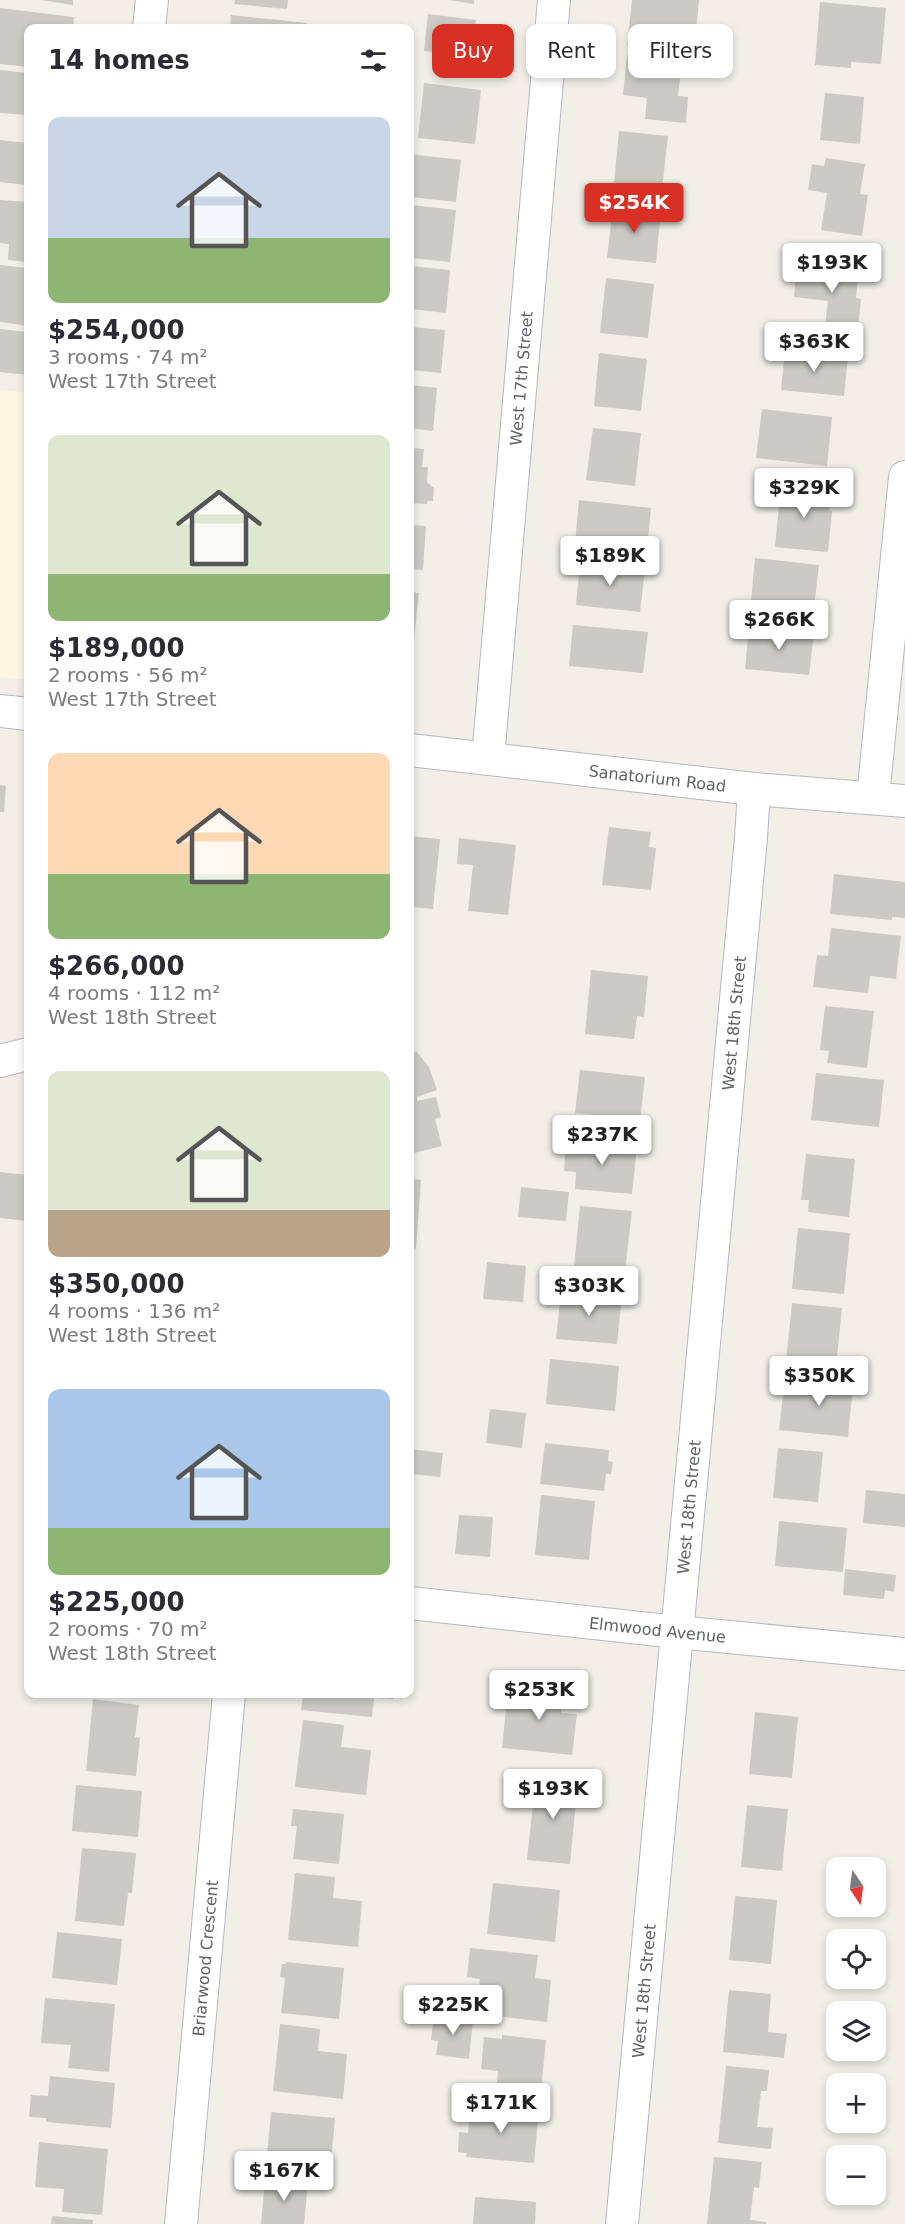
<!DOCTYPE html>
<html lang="en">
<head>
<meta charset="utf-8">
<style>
	:root { --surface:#fff; --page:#f2f2f3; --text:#2b2b33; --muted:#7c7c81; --accent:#d93025 }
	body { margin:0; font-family:"DejaVu Sans",sans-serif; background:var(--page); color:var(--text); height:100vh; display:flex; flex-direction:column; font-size:22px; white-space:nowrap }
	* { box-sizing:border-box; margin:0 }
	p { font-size:20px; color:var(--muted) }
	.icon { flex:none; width:33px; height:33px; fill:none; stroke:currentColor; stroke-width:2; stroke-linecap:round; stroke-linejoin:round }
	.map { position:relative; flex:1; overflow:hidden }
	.panel { position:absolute; left:24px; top:24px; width:390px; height:1674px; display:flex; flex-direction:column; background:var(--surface); border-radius:12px; box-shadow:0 3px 9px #0003 }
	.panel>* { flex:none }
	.banner { position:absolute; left:432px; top:24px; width:382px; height:54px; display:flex; gap:12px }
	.needle { width:39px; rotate:167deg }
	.buttons { position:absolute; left:826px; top:1857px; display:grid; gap:12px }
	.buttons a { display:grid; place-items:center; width:60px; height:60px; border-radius:12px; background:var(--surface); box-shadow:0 3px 9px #0003; font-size:30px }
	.price { position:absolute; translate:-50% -51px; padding:0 14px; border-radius:6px; background:#fff; color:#222; font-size:20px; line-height:39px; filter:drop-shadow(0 2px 3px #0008) }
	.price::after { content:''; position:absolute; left:50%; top:36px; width:18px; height:14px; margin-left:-9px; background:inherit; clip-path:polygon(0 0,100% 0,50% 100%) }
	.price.active { background:var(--accent); color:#fff }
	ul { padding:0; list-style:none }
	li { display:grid; align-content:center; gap:12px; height:318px; padding:0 24px }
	li span { display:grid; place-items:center; height:186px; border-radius:12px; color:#555 }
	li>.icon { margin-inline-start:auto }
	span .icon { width:108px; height:108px; fill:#fffc; stroke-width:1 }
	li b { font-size:26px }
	h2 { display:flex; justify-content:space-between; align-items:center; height:72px; padding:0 24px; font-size:26px }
	.chip { padding:0 21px; border-radius:12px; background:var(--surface); box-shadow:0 3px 9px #0003; font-size:21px; line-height:54px }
	.chip.active { background:var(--accent); color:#fff }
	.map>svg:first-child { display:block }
	.commercial { fill:#fef7e0 }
	.building { fill:#cccac5 }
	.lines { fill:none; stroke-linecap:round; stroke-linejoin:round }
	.street-casing { stroke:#b5b8bc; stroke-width:34 }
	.street { stroke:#fff; stroke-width:32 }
	.labels { text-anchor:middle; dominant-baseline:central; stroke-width:4.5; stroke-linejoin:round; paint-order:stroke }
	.street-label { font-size:16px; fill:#5f6368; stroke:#fff }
</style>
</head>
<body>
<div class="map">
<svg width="905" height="2224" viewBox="0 0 905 2224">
	<rect width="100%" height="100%" fill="#f1efe8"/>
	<path class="commercial" d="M0,390L28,393V680L0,677Z"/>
	<path class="building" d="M41,0H73V5Z
		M235,0H288L287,9L234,4Z
		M449,0H474V4Z
		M632,0H699L694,52L627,46Z
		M820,2L886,8L881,64L851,62V68L815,65Z
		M0,8L74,17L73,28H28V67L0,64Z
		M428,14L476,20L475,28L487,30L484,53L473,52L472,56L424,51Z
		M231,15L307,23L306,28H230Z
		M627,55L682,61L678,96L688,97L686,123L645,119L647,98L623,95Z
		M0,70L28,73V115L0,113Z
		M424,83L481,90L475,144L418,138Z
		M825,93L864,97L860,144L820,140Z
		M619,131L668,136L662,189L614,183Z
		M0,140L28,143V185L0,182Z
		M410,154L461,160L456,202L410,197Z
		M826,158L865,164L860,194L868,195L862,236L821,230L827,193L808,190L812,164L824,166Z
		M0,200L28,202V262L8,260L9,244L0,243Z
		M410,205L456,210L450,262L410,258Z
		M613,205L661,210L656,263L607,258Z
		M797,260L859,267L856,298L861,299L857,338L824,335L828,301L794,297Z
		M0,265L28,268V326L0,322Z
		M410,266L450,270L446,313L410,309Z
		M606,278L654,284L648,338L600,333Z
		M410,327L445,330L441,373L410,370Z
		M0,329L28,332V375L0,372Z
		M785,350L848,356L844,396L781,390Z
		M599,353L647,359L641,411L594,406Z
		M410,385L437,388L433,431L410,428Z
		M762,409L832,417L827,466L756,458Z
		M593,428L641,433L635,486L586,480Z
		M410,448L424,449L422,467H428L427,482L434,488L433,501H428L427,504L410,503Z
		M781,484L821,488V492L831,493L829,511H832L828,552L775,547Z
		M579,500L651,508L647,550L575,543Z
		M410,525L426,526L423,570L410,569Z
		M755,558L819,565L814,608L751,601Z
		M580,563L645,570L640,612L576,605Z
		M410,592L419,593L414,638H410Z
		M573,625L648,632L643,673L569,666Z
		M749,626L814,633L809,675L745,669Z
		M0,785L6,786L4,812H0Z
		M609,827L651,832L649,847L656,848L651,890L602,885Z
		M410,836L440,839L433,909L410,907Z
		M459,838L516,845L508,915L468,911L473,865L457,864Z
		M834,874L905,882V918L892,917V920L830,914Z
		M831,928L901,936L896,979L870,976L868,993L813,987L817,955L828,956Z
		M591,970L648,976L644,1017L637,1016L634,1039L585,1034Z
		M825,1006L874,1011L867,1068L827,1063L829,1051L820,1050Z
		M416,1051L429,1067L437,1090L417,1097V1101L436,1097L441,1117L435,1119L442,1146L410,1154V1056Z
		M580,1070L645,1077L640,1120L575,1113Z
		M816,1073L884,1080L879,1127L811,1120Z
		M580,1141L637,1146L632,1194L575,1189L576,1172L564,1171L566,1142L580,1144Z
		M806,1154L855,1159L849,1217L808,1212L809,1200H801Z
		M0,1172L28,1175V1221L0,1218Z
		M410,1179L421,1180L416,1249H410Z
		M521,1187L569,1192L566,1221L518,1217Z
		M580,1206L632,1211L625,1271L574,1266Z
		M798,1228L850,1233L844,1294L792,1289Z
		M487,1262L526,1266L523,1302L483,1299Z
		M561,1290L622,1296L617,1344L556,1339Z
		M792,1303L842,1308L836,1366L786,1361Z
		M550,1359L619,1366L615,1411L546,1404Z
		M820,1373L854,1376L848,1437L779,1430L784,1386L818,1390Z
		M490,1409L526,1413L522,1448L486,1443Z
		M545,1443L609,1450L608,1461L613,1462L611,1474H606L604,1491L540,1484Z
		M778,1448L823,1452L818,1502L773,1498Z
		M410,1449L443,1453L440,1477L410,1474Z
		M866,1490L905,1494V1527L863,1523Z
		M541,1495L595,1501L589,1560L535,1555Z
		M459,1515L493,1517L490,1557L455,1554Z
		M779,1521L847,1528L843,1572L775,1566Z
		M845,1569L896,1575L894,1592L885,1590L884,1599L843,1595Z
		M526,1684L564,1689L561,1713L577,1714L572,1755L502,1748L508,1690L525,1692Z
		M116,1694H144V1698L116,1695Z
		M303,1694H394L393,1699L374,1698L372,1717L301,1710Z
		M93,1699L139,1705L135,1737L140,1738L136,1776L86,1771Z
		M755,1712L798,1717L792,1778L749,1774Z
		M303,1720L344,1725L341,1747L371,1750L366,1795L295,1787Z
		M536,1776L578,1780L570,1864L527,1860Z
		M76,1785L142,1791L138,1837L72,1831Z
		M747,1805L788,1809L782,1871L741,1867Z
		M293,1809L344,1814L339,1864L293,1859L297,1826H291Z
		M82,1848L136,1853L132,1893H128L124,1926L75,1921Z
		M295,1873L335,1877L333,1898L362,1901L358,1947L288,1940Z
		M493,1883L560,1890L555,1942L487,1934Z
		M735,1896L777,1900L771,1964L729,1960Z
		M57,1932L122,1939L117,1985L52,1978Z
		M470,1948L538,1955L535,1978L551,1980L547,2022L476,2014L480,1979L467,1977Z
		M286,1962L344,1968L339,2019L281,2013L285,1978L280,1977L282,1964H286Z
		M729,1990L771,1994L768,2032L787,2034L784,2058L723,2052Z
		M45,1998L115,2004L109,2072L68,2068L71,2045L41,2043Z
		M434,2015L473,2019L469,2059L436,2055L438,2041L431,2040Z
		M280,2024L320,2029L318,2051L347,2054L343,2099L273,2091Z
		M502,2035L546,2040L540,2099L496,2095L498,2071L481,2069L484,2037L502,2039Z
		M726,2066L769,2070L767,2091H761L757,2127L773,2128L771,2149L718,2143Z
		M50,2076L115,2083L111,2128L46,2122V2118L29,2117L31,2095L48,2096Z
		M471,2105L539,2111L534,2163L466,2157L467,2153L458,2152L459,2132L468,2133Z
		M271,2112L335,2118L331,2162L267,2156Z
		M39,2142L108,2149L102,2215L62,2212L64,2189L35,2187Z
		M714,2157L762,2162L759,2188L754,2187L750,2220L766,2222V2224H707Z
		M265,2179L308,2183L304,2224H261Z
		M475,2197L536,2202L535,2224H473Z
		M52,2216L93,2220V2224H51Z"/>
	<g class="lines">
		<g class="street-casing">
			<g id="street">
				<path d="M149,28L152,0"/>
				<path d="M0,711L28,714"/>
				<path id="s1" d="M410,750L754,789L905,801"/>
				<path id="s2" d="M488,758L554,0"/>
				<path d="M873,797L905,477"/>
				<path d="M0,1061L28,1054"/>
				<path id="s3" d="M410,1603L677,1632L905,1654"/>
				<path id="s4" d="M181,2224L229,1694"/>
				<path id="s5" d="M622,2224L751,838L754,789"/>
			</g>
		</g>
		<use href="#street" class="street"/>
	</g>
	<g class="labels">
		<g class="street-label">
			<text stroke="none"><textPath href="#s2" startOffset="381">West 17th Street</textPath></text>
			<text stroke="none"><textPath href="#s1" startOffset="249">Sanatorium Road</textPath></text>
			<text stroke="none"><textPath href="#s5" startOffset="1206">West 18th Street</textPath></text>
			<text stroke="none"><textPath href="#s5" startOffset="720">West 18th Street</textPath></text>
			<text stroke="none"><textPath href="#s3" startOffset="249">Elmwood Avenue</textPath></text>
			<text stroke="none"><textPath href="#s4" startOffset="267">Briarwood Crescent</textPath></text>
			<text stroke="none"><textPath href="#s5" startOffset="234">West 18th Street</textPath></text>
		</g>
	</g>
</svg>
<div class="buttons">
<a><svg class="needle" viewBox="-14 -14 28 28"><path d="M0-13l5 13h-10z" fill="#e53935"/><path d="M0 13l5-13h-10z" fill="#7c7c81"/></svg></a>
<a><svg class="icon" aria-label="locate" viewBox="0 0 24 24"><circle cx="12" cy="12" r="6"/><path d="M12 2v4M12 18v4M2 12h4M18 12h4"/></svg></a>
<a><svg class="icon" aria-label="layers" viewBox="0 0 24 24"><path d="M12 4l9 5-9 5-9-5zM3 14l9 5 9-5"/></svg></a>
<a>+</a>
<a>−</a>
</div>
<b class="price active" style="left:634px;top:234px">$254K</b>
<b class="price" style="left:832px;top:294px">$193K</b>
<b class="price" style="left:814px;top:373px">$363K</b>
<b class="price" style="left:804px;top:519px">$329K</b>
<b class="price" style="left:610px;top:587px">$189K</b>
<b class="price" style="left:779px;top:651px">$266K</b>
<b class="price" style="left:602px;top:1166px">$237K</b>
<b class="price" style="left:589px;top:1317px">$303K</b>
<b class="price" style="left:819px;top:1407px">$350K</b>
<b class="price" style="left:539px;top:1721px">$253K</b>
<b class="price" style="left:553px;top:1820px">$193K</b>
<b class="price" style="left:453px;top:2036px">$225K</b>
<b class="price" style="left:501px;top:2134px">$171K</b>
<b class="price" style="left:284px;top:2202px">$167K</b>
<div class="banner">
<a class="chip active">Buy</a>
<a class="chip">Rent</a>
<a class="chip">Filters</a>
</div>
<section class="panel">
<h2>14 homes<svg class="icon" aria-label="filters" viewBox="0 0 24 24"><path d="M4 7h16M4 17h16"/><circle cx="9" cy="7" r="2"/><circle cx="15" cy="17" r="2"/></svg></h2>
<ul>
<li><span style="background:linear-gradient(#c9d6e8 65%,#8fb573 0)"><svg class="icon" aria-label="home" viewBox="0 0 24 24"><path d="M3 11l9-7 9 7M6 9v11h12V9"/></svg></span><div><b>$254,000</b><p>3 rooms · 74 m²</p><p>West 17th Street</p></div></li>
<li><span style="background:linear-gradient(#dfe7d0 75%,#8fb573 0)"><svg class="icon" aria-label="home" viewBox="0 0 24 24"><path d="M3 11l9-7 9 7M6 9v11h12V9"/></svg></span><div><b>$189,000</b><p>2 rooms · 56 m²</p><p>West 17th Street</p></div></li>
<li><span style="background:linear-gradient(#ffd9b3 65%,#8fb573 0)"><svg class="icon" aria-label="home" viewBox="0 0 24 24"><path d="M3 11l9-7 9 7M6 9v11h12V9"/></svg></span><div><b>$266,000</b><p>4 rooms · 112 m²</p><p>West 18th Street</p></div></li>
<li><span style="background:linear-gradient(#dfe7d0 75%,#b9a48a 0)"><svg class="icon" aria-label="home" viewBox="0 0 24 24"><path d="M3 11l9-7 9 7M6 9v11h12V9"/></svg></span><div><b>$350,000</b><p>4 rooms · 136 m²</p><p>West 18th Street</p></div></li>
<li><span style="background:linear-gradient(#a9c7e8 75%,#8fb573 0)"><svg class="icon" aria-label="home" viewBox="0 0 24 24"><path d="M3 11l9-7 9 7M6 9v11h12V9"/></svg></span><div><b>$225,000</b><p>2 rooms · 70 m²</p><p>West 18th Street</p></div></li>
</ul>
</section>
</div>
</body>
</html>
